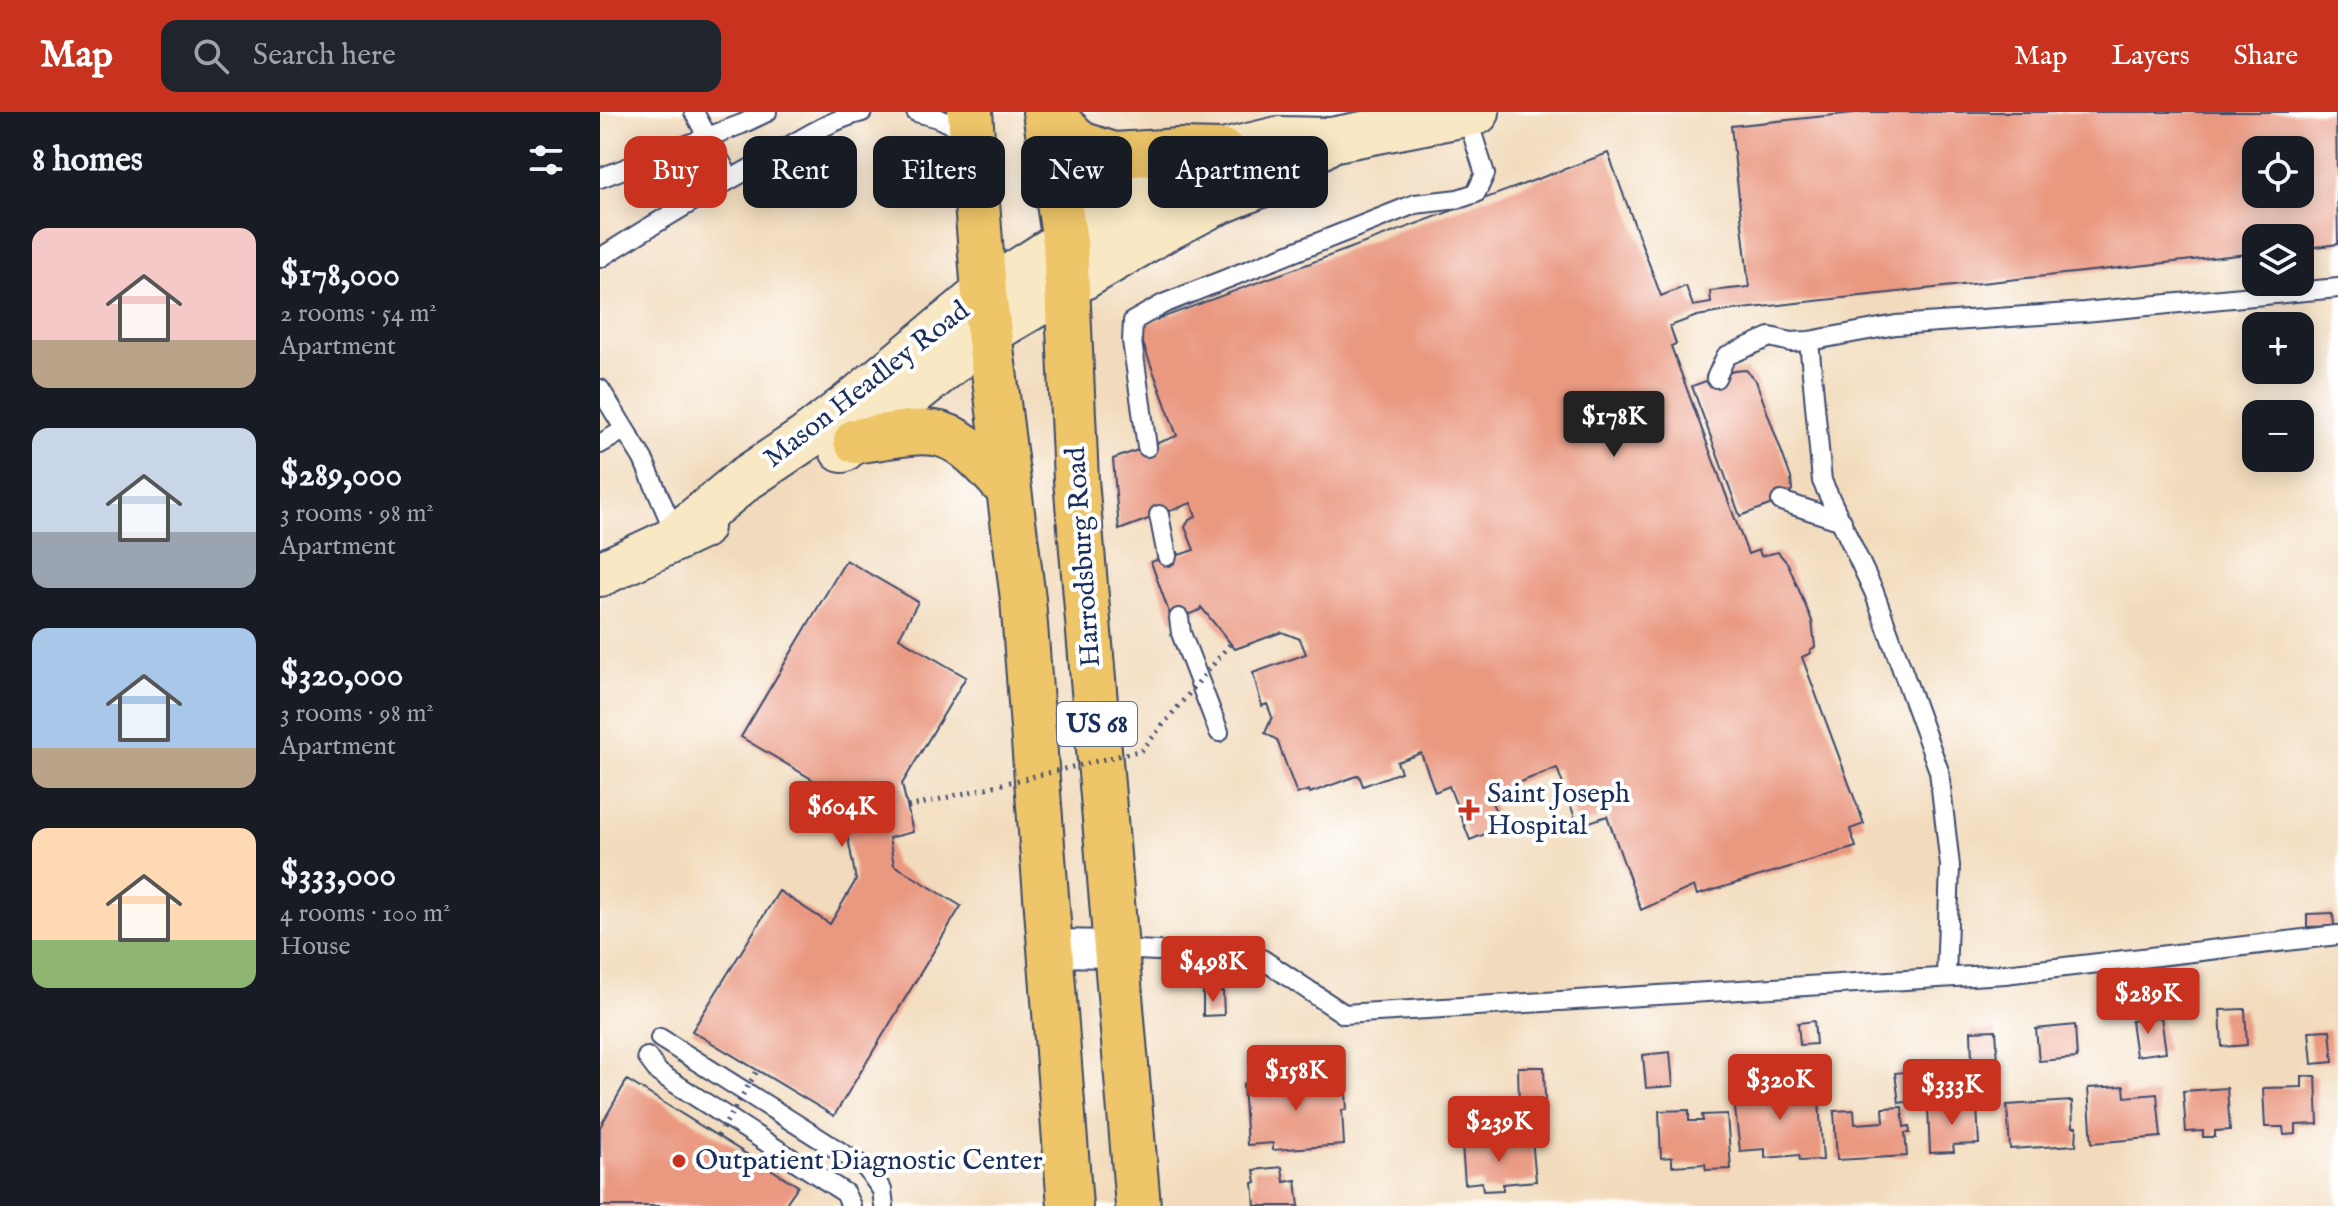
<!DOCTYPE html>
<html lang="en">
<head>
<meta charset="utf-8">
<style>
	:root { --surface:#171b24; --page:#20242c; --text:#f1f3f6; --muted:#9ea1a6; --accent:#c8321e }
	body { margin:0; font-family:"IM FELL English",serif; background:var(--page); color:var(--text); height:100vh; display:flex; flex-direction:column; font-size:30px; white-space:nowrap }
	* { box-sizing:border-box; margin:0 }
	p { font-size:26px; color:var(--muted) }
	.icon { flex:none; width:44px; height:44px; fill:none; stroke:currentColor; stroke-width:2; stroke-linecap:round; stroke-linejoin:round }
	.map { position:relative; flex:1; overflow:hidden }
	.side { display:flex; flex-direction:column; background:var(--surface); width:600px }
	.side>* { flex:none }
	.top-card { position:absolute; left:24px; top:24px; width:760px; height:72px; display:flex; gap:16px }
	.controls { position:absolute; left:1642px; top:24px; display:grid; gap:16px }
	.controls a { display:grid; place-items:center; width:72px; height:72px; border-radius:16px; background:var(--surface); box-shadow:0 4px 20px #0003; font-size:40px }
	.price { position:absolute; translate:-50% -68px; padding:0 18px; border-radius:8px; background:var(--accent); color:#fff; font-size:26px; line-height:52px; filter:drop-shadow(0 2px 4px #0008) }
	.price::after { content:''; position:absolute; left:50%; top:48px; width:24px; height:18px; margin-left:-12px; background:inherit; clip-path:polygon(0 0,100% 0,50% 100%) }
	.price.selected { background:#222; color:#fff }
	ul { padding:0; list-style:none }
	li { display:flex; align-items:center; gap:24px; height:200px; padding:0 32px }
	li span { display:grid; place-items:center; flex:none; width:224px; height:160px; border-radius:16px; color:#555 }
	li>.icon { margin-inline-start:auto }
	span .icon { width:96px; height:96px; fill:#fffc; stroke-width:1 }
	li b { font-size:34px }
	h2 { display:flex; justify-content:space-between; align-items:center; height:96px; padding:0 32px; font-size:34px }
	.chip { padding:0 28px; border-radius:16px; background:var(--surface); box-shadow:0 4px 20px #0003; font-size:28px; line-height:72px }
	.chip.selected { background:var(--accent); color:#fff }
	header { display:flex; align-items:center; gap:48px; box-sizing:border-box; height:112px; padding:0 40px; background:var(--accent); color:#fff }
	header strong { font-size:38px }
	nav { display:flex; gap:44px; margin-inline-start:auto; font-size:28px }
	.search { width:560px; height:72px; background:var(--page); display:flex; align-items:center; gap:20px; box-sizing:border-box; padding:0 28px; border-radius:16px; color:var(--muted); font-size:30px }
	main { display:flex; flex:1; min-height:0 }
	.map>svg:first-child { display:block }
	.building { fill:#ea9981; fill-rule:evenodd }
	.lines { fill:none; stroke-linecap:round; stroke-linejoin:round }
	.lane-casing { stroke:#3b496c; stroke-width:22 }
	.street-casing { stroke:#3b496c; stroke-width:40 }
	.secondary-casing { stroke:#3b496c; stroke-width:48 }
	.primary-casing { stroke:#3b496c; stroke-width:48 }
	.lane { stroke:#fff; stroke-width:18 }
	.street { stroke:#fff; stroke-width:36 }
	.secondary { stroke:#f8e8c3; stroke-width:44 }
	.primary { stroke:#eec569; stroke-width:44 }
	.path-bridge { stroke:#3b496c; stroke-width:5; stroke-dasharray:2 6; stroke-linecap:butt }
	.poi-dot { fill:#c8321e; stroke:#fff; stroke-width:3 }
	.labels { text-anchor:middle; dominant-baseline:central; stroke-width:8; stroke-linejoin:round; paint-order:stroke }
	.shield { fill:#fff; stroke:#5f6d8e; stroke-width:2 }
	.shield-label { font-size:26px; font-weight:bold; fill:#1b2f5e }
	.street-label { font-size:28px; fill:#1b2f5e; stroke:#fff }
	.poi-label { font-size:28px; fill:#1b2f5e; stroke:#fff; text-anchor:start }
</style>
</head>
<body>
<header>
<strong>Map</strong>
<div class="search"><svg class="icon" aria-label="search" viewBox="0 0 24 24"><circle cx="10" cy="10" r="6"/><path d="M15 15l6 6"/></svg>Search here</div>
<nav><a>Map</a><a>Layers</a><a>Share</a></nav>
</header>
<main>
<section class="side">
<h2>8 homes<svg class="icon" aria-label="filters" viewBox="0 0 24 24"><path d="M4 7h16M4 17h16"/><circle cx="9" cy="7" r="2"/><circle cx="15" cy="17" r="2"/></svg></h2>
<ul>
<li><span style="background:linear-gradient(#f6c9c9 70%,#b9a48a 0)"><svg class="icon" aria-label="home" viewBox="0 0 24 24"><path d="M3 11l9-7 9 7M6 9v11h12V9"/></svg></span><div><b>$178,000</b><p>2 rooms · 54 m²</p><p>Apartment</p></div></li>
<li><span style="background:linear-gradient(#c9d6e8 65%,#9aa5b1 0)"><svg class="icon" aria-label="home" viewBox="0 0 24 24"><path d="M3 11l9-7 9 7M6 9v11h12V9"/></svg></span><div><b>$289,000</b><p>3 rooms · 98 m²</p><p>Apartment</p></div></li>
<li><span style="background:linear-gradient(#a9c7e8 75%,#b9a48a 0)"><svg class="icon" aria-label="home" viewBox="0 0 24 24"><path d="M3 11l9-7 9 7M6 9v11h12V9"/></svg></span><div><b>$320,000</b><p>3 rooms · 98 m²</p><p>Apartment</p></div></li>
<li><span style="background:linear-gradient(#ffd9b3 70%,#8fb573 0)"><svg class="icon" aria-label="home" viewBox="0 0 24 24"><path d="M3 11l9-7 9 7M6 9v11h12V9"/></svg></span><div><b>$333,000</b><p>4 rooms · 100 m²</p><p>House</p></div></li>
</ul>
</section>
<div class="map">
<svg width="1738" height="1094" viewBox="0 0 1738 1094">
	<rect width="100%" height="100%" fill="#fff"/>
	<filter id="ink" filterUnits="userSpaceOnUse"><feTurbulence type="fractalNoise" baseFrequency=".0125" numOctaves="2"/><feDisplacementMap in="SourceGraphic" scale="16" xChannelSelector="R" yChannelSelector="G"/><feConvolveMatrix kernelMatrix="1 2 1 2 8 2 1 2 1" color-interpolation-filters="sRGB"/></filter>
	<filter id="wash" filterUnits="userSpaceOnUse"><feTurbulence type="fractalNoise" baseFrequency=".006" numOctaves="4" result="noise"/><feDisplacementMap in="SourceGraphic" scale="32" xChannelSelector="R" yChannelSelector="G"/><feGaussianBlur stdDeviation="1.8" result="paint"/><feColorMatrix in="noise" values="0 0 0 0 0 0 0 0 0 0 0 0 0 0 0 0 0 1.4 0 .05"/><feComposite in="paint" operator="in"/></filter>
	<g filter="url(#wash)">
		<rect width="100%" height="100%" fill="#f2dbbc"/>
		<g id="blocks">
			<path class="building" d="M1263,0H1736L1738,132L1700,137V126H1656V141L1133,198L1097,204L1070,214L1076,232L1071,234L1148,442L1159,438L1161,444L1178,440L1188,452L1212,509L1215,535L1210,538L1211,541L1202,545L1264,712L1250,717L1256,735L1097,783L1094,774L1041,798L1007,704L978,714L957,656L888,682L903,715L870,728L849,674L835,680L821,641L797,650L801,660L763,674L759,663L710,681L709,678L697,682L677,628L665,621L672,605L667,592L662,594L653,561L706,542L700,527L682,520L635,537L601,495L600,498L572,509L551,450L578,440L579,443L594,438L585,415L589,408L596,405L591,391L519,418L513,347L577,324L537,215L1008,41L1061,184L1086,174L1093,194L1111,191L1110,179L1149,175L1131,14ZM1656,38H1700V82H1656Z
				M1146,258L1156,269L1191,366L1192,378L1181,389L1140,404L1092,274L1134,259Z
				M246,448L318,490L299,526L366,565L302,672L313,720L289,726L294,753L361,794L234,1004L92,919L179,779L230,812L256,768L240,684L141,625Z
				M1733,801L1734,814L1707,815V802Z
				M623,879L624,903L603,904V880Z
				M1645,897L1647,933L1622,935L1620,898Z
				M1561,905L1566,940L1536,944L1531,909Z
				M1214,909L1216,932L1200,933L1198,911Z
				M1475,913L1477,946L1439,949L1436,917Z
				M1396,918L1398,949L1372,950L1371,919Z
				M1730,918L1733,950L1712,952L1709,919Z
				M1070,940L1073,974L1046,976L1043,943Z
				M918,955H944L945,989L919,990Z
				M1319,958L1322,988L1299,991L1295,961Z
				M745,964L747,998H742L744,1033L673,1038V1031L647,1033L643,972Z
				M1702,964H1716L1718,1012L1696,1013V1022L1684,1023L1683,1015H1665L1663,976L1702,975Z
				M27,968L198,1074L184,1094H0V1015Z
				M1218,974L1223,1048L1200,1049L1199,1043L1165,1046V1037L1140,1039L1133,980Z
				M1524,974L1525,985L1557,982L1561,1025L1492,1031L1488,976Z
				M1627,976L1630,1018L1615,1019V1025H1603V1019L1586,1020L1583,979Z
				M1472,989L1473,1015H1477L1476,1033L1410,1037L1407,993Z
				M1377,993L1379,1032L1353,1033L1354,1040L1330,1041L1328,995Z
				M1302,995L1304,1015L1309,1014L1310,1021H1305L1307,1044L1237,1048L1234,999L1254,998L1255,1012L1284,1010L1283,996Z
				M1089,998V1009H1103L1102,1003L1127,1002L1131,1057L1106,1058L1105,1052L1072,1054V1045L1061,1046L1059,999Z
				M932,1027L936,1069L903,1072V1078L883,1079L882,1070L865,1072L862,1033Z
				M682,1055L684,1070L696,1068L699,1094H655L653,1071L656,1070L654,1058Z"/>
		</g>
	</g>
	<g filter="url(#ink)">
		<use href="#blocks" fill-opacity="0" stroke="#3b496c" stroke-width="2"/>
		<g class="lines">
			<g class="lane-casing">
				<path id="lane" d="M94,0L130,67
					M316,0L338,6L369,21
					M0,66L142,12L167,0
					M0,146C55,111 111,78 169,46C198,29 230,8 262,0
					M1116,266L1126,244L1170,225L1191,230L1209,229
					M0,277L43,347L76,423
					M0,332L24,318
					M547,335L532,229L533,209L563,192L815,92L858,87L876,81L885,62L866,2
					M1181,389L1242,409
					M559,403L567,444
					M579,506L581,521L619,620
					M516,837L641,843L662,847L744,902L1405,862L1738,823
					M1346,865L1350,754L1339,659L1274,480L1222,369L1209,229L1296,213L1484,200L1738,176
					M60,926L266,1056L282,1078L284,1094
					M47,945L59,961L245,1081L251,1094"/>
			</g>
			<g class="street-casing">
				<path id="street" d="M451,836L516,837"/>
			</g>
			<g class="secondary-casing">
				<path id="secondary" d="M242,338L388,221L562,119L612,93L661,73L731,28
					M76,424L145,367L206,326L255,288L384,181L487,115L572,65L623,40L678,27L731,28L877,0
					M0,462L101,415"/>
			</g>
			<g class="primary-casing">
				<path id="primary" d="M370,0L384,181L423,487L470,1094
					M445,0L465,130L476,368L538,1094
					M447,0L481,32L514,43L579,39L623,40
					M256,329C341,315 349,310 408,377"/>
			</g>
			<use href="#lane" class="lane"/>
			<use href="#street" class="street"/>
			<use href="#secondary" class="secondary"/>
			<use href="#primary" class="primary"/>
			<path class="path-bridge" d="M308,695L542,638L631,531
				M118,1024L157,959"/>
		</g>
	</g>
	<g class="poi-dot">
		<path d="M865 686h8v8h8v8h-8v8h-8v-8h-8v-8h8z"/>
		<circle cx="79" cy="1049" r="8"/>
	</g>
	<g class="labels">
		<rect class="shield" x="457" y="590" width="80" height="44" rx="6"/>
		<g class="shield-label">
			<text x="497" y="612">US 68</text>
		</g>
		<g class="street-label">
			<text transform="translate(267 273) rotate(-38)">Mason Headley Road</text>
			<text transform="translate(484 445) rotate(-94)">Harrodsburg Road</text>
		</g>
		<g class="poi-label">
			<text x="887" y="682">Saint Joseph<tspan x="887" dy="32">Hospital</tspan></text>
			<text x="95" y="1049">Outpatient Diagnostic Center</text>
		</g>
	</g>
</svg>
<div class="controls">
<a><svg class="icon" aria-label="locate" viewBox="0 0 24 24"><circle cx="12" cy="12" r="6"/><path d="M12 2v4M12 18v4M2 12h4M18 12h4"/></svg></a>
<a><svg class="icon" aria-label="layers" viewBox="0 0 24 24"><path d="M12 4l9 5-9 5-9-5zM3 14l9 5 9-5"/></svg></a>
<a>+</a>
<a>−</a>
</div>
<b class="price selected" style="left:1014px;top:347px">$178K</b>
<b class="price" style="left:242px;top:737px">$604K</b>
<b class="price" style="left:613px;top:892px">$498K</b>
<b class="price" style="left:1548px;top:924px">$289K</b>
<b class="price" style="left:696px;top:1001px">$158K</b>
<b class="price" style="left:1180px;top:1010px">$320K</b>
<b class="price" style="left:1352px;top:1015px">$333K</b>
<b class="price" style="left:899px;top:1052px">$239K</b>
<div class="top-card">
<a class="chip selected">Buy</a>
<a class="chip">Rent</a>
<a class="chip">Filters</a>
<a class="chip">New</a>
<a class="chip">Apartment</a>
</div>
</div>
</main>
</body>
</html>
